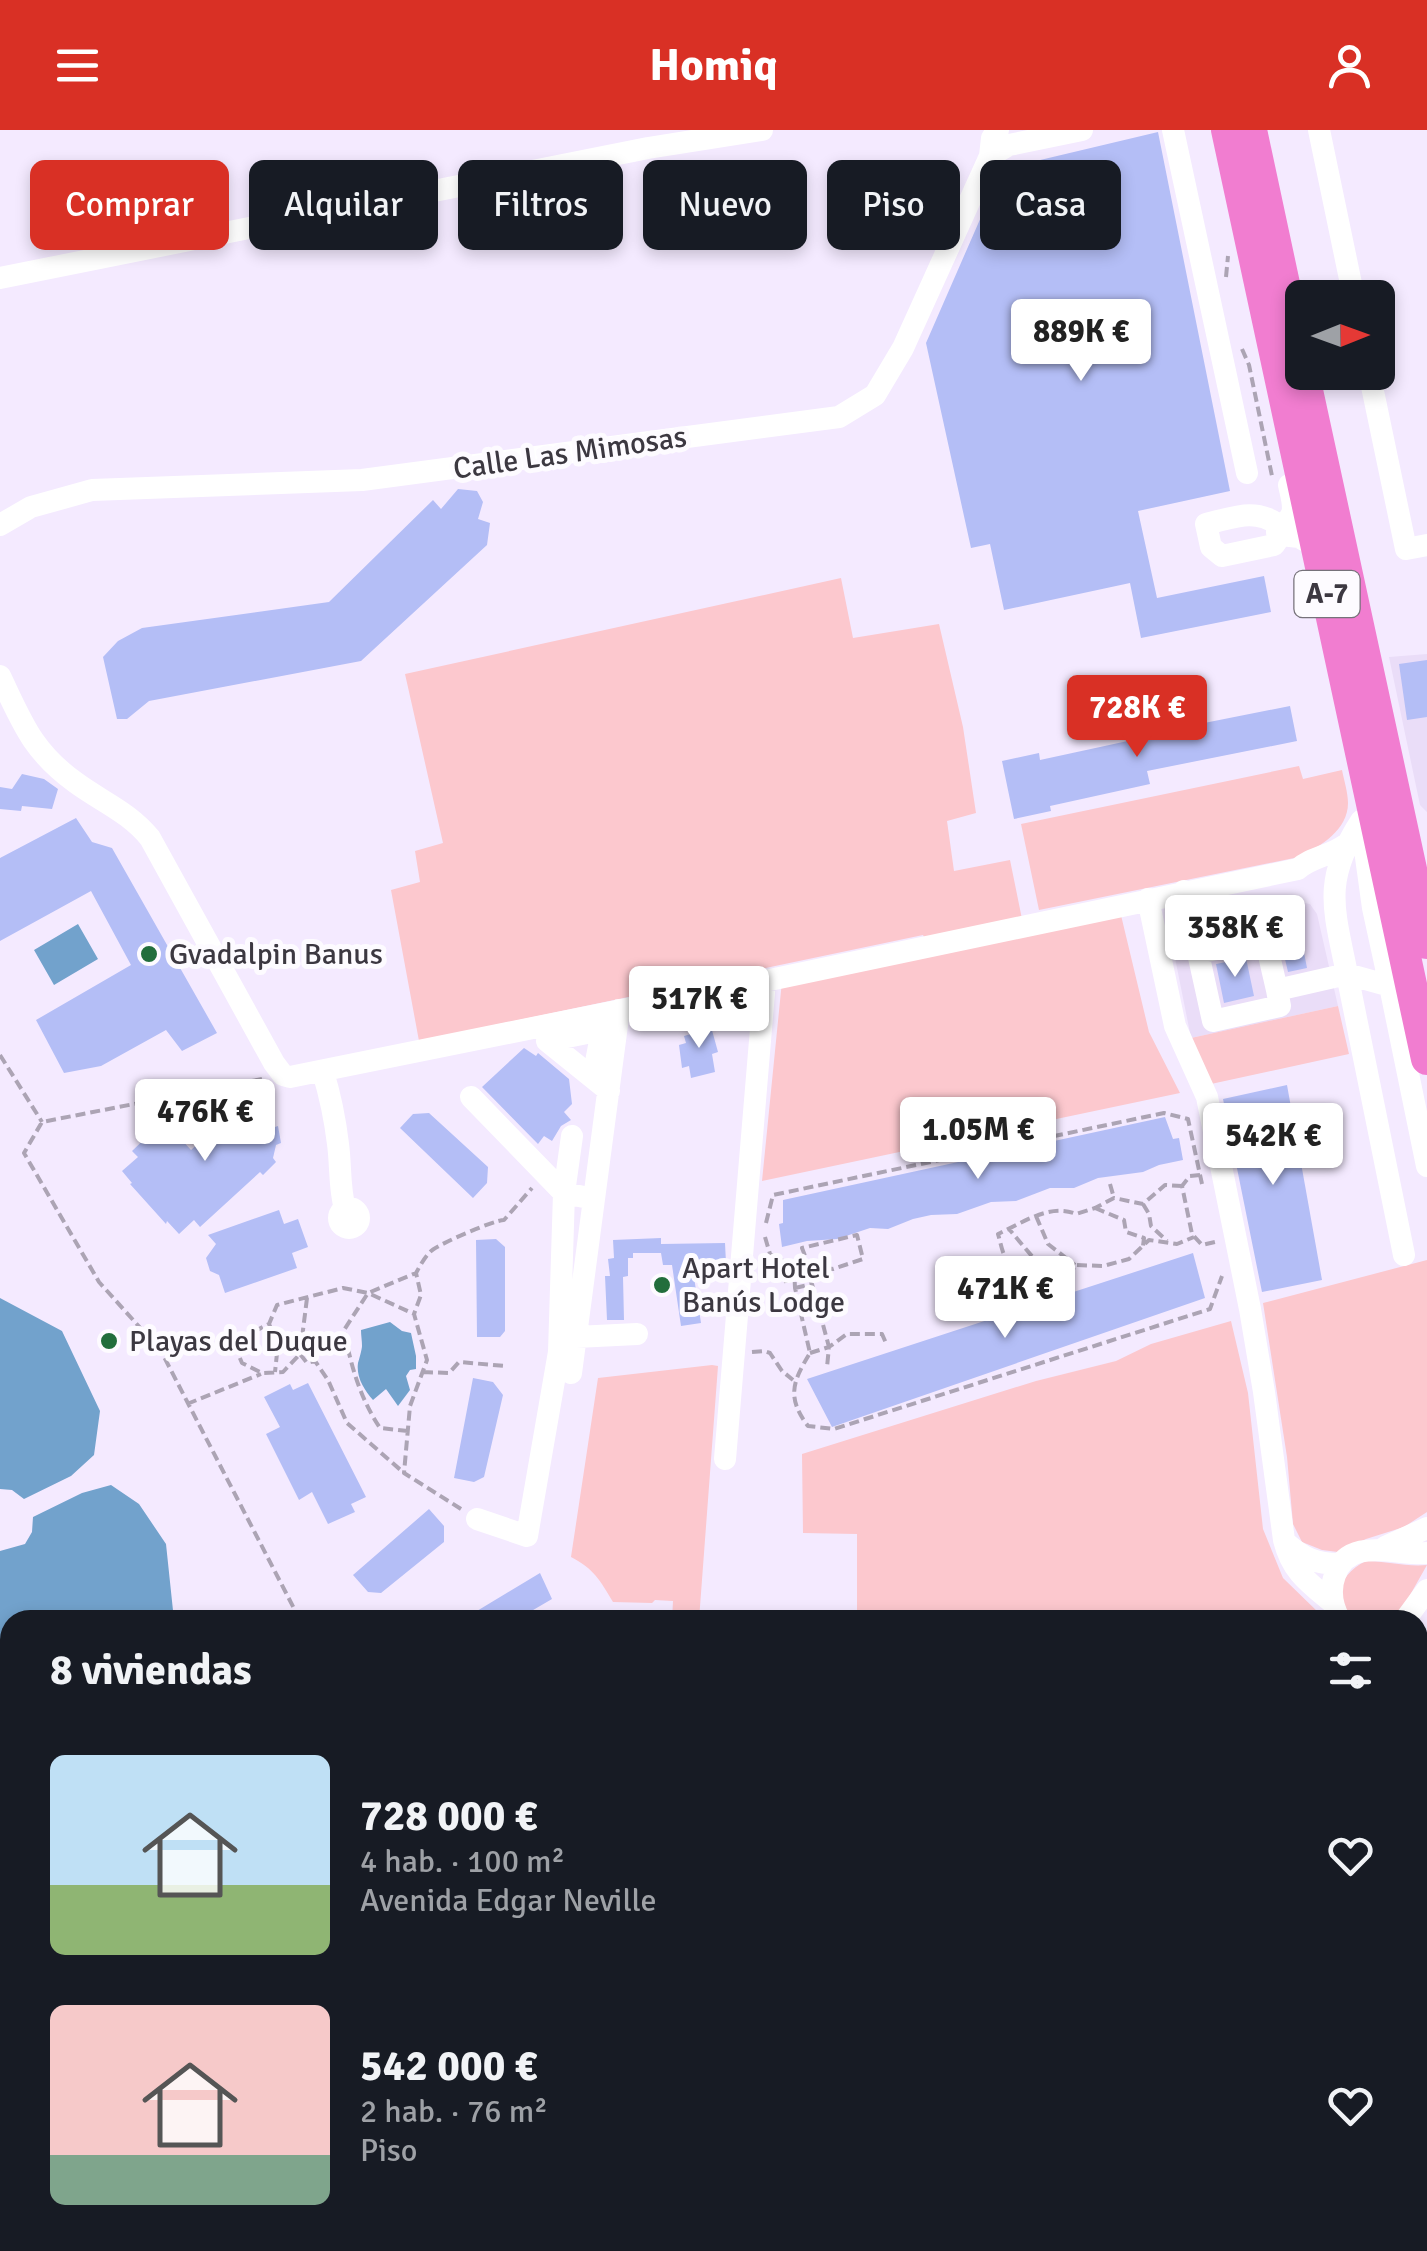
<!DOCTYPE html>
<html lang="es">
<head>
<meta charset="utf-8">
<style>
	:root { --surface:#171b24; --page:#20242c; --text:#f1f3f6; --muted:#9ea1a6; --accent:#d93025 }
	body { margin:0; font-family:Signika,sans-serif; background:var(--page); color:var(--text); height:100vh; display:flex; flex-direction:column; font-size:38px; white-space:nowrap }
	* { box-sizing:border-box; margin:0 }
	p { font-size:32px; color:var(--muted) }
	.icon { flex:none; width:55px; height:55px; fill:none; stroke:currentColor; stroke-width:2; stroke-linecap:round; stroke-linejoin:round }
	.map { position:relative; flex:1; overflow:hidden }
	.panel { position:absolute; left:0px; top:1480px; width:1428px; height:642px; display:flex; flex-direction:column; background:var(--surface); border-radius:30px 30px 0 0; box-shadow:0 5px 15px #0003 }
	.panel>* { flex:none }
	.top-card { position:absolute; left:30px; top:30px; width:1368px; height:90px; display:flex; gap:20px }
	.needle { width:65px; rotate:89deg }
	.tools { position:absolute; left:1285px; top:150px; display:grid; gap:20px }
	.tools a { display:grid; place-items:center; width:110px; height:110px; border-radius:15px; background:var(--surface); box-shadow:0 5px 15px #0003; font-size:50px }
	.price { position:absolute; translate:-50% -85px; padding:0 22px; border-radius:10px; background:#fff; color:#222; font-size:32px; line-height:65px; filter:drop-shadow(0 2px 5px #0008) }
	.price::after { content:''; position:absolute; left:50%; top:60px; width:30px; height:22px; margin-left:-15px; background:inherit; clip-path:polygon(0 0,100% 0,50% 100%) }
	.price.active { background:var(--accent); color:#fff }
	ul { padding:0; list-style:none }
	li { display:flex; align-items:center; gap:30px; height:250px; padding:0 50px }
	li span { display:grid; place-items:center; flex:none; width:280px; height:200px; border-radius:15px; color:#555 }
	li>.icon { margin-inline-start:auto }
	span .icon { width:120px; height:120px; fill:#fffc; stroke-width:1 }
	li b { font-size:42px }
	h2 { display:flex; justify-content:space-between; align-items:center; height:120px; padding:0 50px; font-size:42px }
	.tag { padding:0 35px; border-radius:15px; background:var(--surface); box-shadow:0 5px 15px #0003; font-size:35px; line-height:90px }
	.tag.active { background:var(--accent); color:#fff }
	header { display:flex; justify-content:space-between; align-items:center; height:130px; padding:0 50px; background:var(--accent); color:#fff; font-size:45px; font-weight:700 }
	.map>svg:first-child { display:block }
	.built { fill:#eaddf8 }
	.green { fill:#fcc8ce }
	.water { fill:#72a2cc }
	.building { fill:#b4bef6 }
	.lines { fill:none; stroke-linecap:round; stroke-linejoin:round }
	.path { stroke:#aca4b4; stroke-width:4; stroke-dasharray:10 5; stroke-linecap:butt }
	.minor { stroke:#fff; stroke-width:22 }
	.highway { stroke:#f17dd0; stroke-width:32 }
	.poi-dot { fill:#226e3c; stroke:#fdfbff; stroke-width:4 }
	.labels { text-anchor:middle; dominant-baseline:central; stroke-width:10; stroke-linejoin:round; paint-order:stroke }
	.shield { fill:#fdfbff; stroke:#76727a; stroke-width:2.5 }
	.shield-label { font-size:28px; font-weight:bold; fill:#3c3841 }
	.street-label { font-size:30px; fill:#3c3841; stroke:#fdfbff }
	.poi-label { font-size:30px; fill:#3c3841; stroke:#fdfbff; text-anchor:start }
</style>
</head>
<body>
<header><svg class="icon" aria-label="menu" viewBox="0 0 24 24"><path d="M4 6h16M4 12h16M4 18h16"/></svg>Homiq<svg class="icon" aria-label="person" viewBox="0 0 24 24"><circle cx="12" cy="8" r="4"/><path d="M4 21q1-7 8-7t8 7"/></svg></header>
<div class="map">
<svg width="1427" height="2121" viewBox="0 0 1427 2121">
	<rect width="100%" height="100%" fill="#f4eaff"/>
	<path class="built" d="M1427,524V682L1420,675L1389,527Z
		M1273,771L1277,775L1299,772L1310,774L1317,784L1338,876L1191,908L1168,793Z"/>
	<path class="green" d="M841,448L853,508L939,494L963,597L976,683L947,691L954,741L1010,730L1022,789L925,809L923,805L419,911L391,760L420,752L415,721L443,713L405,544Z
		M1299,636L1303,649L1342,640C1344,650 1348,663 1348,673C1348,700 1321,716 1299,727L1039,780L1021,694Z
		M1120,781L1149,902L1180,963L762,1051L782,851Z
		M1338,876L1349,924L1211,954L1191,908Z
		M1427,1130V1382L1404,1397L1366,1409L1338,1422L1322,1420L1302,1412L1293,1394L1287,1327L1263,1173Z
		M1231,1191L1248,1263L1263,1399L1283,1448L1320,1484L1318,1490H857V1404L803,1403L802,1324L1036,1251L1116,1231L1151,1214Z
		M712,1235L718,1236L699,1490H672L673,1471L655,1470L652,1473L613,1472C600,1450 594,1439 571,1427L598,1248Z
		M1366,1431C1387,1431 1406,1437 1427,1435L1401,1481L1392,1490H1355C1331,1469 1339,1444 1366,1431Z"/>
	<path class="water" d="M78,794L98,829L54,855L34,820Z
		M0,1168L62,1201L100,1281L94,1325L71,1346L24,1369L12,1360L0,1359Z
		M390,1192L402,1201L411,1203L416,1226V1239L410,1240L406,1246L410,1260L398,1276L386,1259L373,1270C364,1260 356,1247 358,1233C359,1230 362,1219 362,1216C362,1211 361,1205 361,1200Z
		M111,1355L139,1374L166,1414L174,1490H10V2112L445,2113L444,2121H0V1421L25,1414L32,1402L33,1387L82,1363Z"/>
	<path class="building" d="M1158,2L1230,361L1138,381L1157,468L1264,446L1271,482L1141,508L1130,453L1004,480L990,414L971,418L926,213L1002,39Z
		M458,359L477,361L483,372L478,389L490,393L487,415L361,531L149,571L127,589H117L103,527L118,511L142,498L329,472L433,370L441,379Z
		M1427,530V587L1407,590L1399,534Z
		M1290,576L1297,611L1147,641L1150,654L1050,676L1051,681L1014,689L1002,631L1039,623L1040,630L1160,604L1159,602Z
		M22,644L44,649L58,659L52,679L22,676L21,681L0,679V657L12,659Z
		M76,688L92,712L112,718L217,903L182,921L166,900L101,936L64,943L36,890L131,835L91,761L0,811V728Z
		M1301,807L1307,838L1288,842L1281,812Z
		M1246,828L1254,866L1224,873L1216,834Z
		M710,893L718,922L712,924L715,942L691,948L689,936L682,938L679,915L686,913L684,906L691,904L689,897Z
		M524,918L536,926L538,923L569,949L572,974L564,982L571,990L561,996L552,1011L544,1006L538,1014L482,957Z
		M1287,955L1322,1150L1262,1162L1223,969Z
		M270,968L275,997L278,996L281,1013L276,1015L273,1028L276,1032L263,1045L260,1042L200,1097L194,1090L179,1104L167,1091L166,1094L130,1054L132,1053L122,1041L138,1027L132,1021L157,997L162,1002L168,995L191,1020L212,1001L207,981Z
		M429,983L488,1037L487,1053L473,1068L400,998L413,984Z
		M1165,987L1173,1009L1179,1008L1183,1030L1159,1035L1143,1042L1098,1048L1074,1058H1050L1016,1071L991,1072L957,1084L931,1085L913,1089L888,1099L870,1098L837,1109L807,1111L782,1117L779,1094L783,1093V1070Z
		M279,1080L284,1094L298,1089L308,1117L292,1123L297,1138L225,1163L219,1145L210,1141L206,1128L216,1114L208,1105Z
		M661,1108V1114L725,1113L726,1133L692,1134L701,1193L681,1196L672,1135H663L661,1123H633V1128H628V1146L623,1147L624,1190H607L605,1146H610L608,1129L614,1128L613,1110Z
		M496,1109L505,1117V1201L500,1207H477L476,1110Z
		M1193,1123L1205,1168L832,1297L807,1249Z
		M473,1248L493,1252L503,1265L484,1347L474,1352L454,1348Z
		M308,1253L366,1367L351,1374L355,1382L328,1394L312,1362L299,1370L266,1304L280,1297L264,1267L290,1254L293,1260Z
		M429,1379L444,1396V1412L381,1463L368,1462L353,1445Z
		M540,1443L552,1469L516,1490H462Z"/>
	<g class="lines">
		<path class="path" d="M1226,147L1228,126
			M1242,219L1249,235L1272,346
			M0,925L42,992
			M262,949L42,992L24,1023L99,1152L161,1221L300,1490
			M1200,1045L1190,1046L1182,1056L1192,1104L1202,1115L1215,1112
			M1110,1054L1114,1068
			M1182,1056L1165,1055L1143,1074L1114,1068L1095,1078L1076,1084C1050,1073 1022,1093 998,1104C1000,1110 1002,1123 1006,1128C1015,1140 1052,1156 1067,1153L1075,1135L1103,1136L1129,1129L1149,1110L1177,1114L1194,1107
			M1143,1074L1149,1084L1151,1096L1167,1111
			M1095,1078L1124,1090L1126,1102L1144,1108L1143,1116
			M1036,1086L1048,1114L1075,1135
			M766,1093L773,1065L1164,983L1188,989L1202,1054
			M765,1107L770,1124L794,1137L809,1136L833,1139L863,1129L857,1105L802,1118L809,1136
			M784,1131L786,1153
			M794,1137L795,1158L810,1223C793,1251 786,1267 808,1296L834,1299L1210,1179L1222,1146
			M795,1158L812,1154L829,1217L827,1237
			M988,1164L1006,1167L1023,1157L1034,1146L1036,1131L1009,1099
			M307,1168L300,1224L283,1242L262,1243L242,1233L236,1219L249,1204L269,1194L277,1175L343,1158L368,1163L414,1184
			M269,1194L278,1214L275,1242
			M752,1222L764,1221L770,1223L782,1241L793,1250
			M810,1223L829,1217L847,1204H882L886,1213
			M300,1224L307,1233L315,1231L328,1250L347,1293L404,1343
			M423,1242L449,1243L459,1232L506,1236
			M187,1274L261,1244
			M408,1301L380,1298C360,1268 351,1236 344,1200L368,1163L416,1143
			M461,1379L404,1343L410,1276L427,1230L414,1184L421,1165L416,1143C420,1136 424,1128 430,1122C436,1115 494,1090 504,1090L532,1058
			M1418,1918L1427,1915
			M1418,2090L1427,2089
			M642,2112L645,2121
			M901,2112L906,2121
			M995,2112L999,2121
			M1088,2112L1091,2121
			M1139,2112L1140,2117
			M1309,2112L1315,2115L1319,2121
			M1009,2121L1034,2112"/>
		<path class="minor" d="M1173,0L1247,343
			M1319,0L1354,168
			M990,26L1009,15L1082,0
			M0,148L648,18L762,0
			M1369,242L1406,419L1427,415
			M1289,355C1293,374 1299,387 1278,396L1277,402L1281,405L1299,407L1316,417
			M0,395L31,377L92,360L362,350L839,287L875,265L903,218L990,26L992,8L998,0
			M1279,395C1254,377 1233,388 1206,394L1211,417L1222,426L1274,415L1281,405
			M0,546C22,592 32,621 75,652C102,672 129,682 150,708L274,933L283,945L290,947L765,851L1298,739C1311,727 1330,726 1345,715
			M1361,691C1322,751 1334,779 1347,844L1390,856L1427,1036
			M1361,691L1373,778L1390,856
			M1184,761L1198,823L1265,808L1277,860L1347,844L1404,1125
			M1148,769L1175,896L1207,967L1250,1179L1264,1262L1284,1410C1292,1442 1309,1453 1333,1473
			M1198,823L1213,891L1280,876L1277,860
			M323,942C330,965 335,989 338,1014C341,1036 339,1057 345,1079
			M593,948L602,900L547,911L609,961
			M471,967L564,1063
			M564,1063L572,1006
			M339 1088a10 10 0 1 1 20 0a10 10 0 1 1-20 0Z
			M576,1207L637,1204
			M571,1243L619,880
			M725,1329L765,851
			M477,1389L527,1406L559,1222L564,1063L594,1069
			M1286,1413C1303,1428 1316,1434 1339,1434
			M1385,1417L1427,1398
			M1340,1490C1332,1476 1329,1461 1335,1445C1349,1405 1397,1426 1427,1423
			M1405,1490L1427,1460
			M1418,1822L1427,1804
			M1267,2112L1281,2121"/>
		<path class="highway" d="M1227,0L1427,929
			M1251,0L1302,238
			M1303,242L1427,813"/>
	</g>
	<g class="poi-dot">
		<circle cx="149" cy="824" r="10"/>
		<circle cx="662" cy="1155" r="10"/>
		<circle cx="109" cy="1211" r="10"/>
	</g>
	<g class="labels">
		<rect class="shield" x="1294.5" y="441" width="65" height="46" rx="8"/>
		<g class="shield-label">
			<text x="1327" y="464">A-7</text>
		</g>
		<g class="street-label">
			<text transform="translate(570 323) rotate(-8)">Calle Las Mimosas</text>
		</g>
		<g class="poi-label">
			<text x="169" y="824">Gvadalpin Banus</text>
			<text x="682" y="1138">Apart Hotel<tspan x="682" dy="34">Banús Lodge</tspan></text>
			<text x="129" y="1211">Playas del Duque</text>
		</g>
	</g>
</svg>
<div class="tools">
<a><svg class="needle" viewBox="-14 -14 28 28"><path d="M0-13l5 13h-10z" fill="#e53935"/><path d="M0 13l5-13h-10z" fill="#9ea1a6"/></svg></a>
</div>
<b class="price" style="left:1081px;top:254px">889K €</b>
<b class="price active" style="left:1137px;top:630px">728K €</b>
<b class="price" style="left:1235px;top:850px">358K €</b>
<b class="price" style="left:699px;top:921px">517K €</b>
<b class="price" style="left:205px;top:1034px">476K €</b>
<b class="price" style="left:978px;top:1052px">1.05M €</b>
<b class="price" style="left:1273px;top:1058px">542K €</b>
<b class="price" style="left:1005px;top:1211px">471K €</b>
<div class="top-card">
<a class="tag active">Comprar</a>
<a class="tag">Alquilar</a>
<a class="tag">Filtros</a>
<a class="tag">Nuevo</a>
<a class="tag">Piso</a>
<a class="tag">Casa</a>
</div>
<section class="panel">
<h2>8 viviendas<svg class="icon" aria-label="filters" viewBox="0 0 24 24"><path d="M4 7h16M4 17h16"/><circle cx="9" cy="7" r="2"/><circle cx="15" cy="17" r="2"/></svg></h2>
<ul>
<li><span style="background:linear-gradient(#bfe0f5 65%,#8fb573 0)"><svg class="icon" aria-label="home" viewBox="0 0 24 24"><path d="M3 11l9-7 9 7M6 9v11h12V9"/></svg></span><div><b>728 000 €</b><p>4 hab. · 100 m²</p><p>Avenida Edgar Neville</p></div><svg class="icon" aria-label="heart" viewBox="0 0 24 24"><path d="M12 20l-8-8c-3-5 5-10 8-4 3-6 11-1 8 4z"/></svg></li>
<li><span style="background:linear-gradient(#f6c9c9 75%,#7fa58c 0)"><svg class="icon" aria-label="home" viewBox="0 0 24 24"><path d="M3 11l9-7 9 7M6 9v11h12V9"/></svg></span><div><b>542 000 €</b><p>2 hab. · 76 m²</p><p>Piso</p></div><svg class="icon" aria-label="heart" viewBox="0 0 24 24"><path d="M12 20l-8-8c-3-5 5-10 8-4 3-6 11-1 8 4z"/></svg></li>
</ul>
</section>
</div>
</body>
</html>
